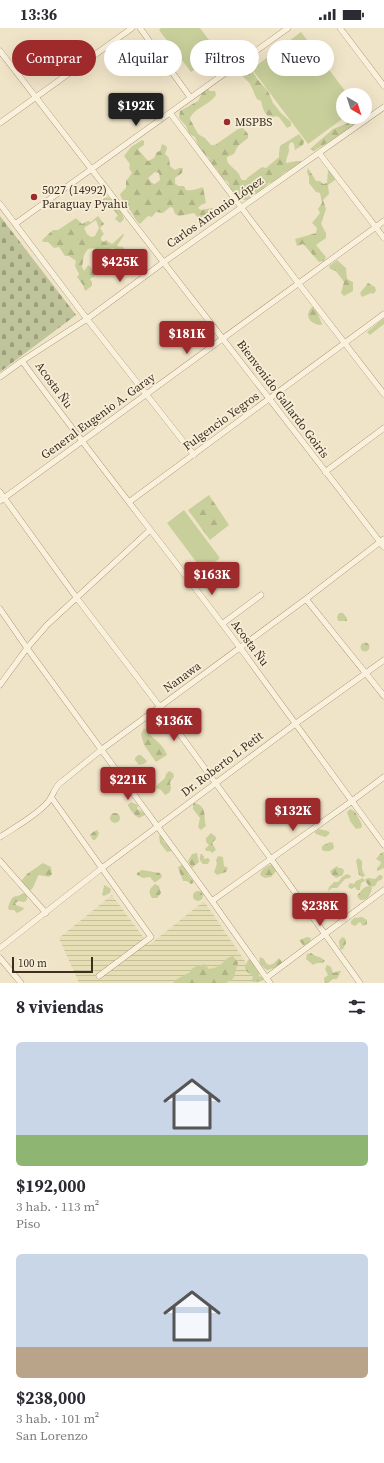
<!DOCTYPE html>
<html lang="es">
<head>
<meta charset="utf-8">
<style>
	:root { --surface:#fff; --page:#f7f7f7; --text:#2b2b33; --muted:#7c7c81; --accent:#9e2a2b }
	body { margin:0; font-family:"Source Serif 4",serif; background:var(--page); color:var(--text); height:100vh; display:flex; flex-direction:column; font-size:15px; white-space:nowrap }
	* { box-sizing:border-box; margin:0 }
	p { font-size:13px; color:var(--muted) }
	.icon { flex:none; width:22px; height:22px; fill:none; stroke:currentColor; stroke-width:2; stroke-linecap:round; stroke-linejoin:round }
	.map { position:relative; height:955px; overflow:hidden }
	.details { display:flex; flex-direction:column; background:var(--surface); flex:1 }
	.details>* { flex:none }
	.top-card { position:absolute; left:12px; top:12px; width:360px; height:36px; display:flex; gap:8px }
	.needle { width:26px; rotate:141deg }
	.tools { position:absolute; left:336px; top:60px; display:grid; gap:8px }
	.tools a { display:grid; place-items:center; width:36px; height:36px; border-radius:50%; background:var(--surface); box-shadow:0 4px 16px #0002; font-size:20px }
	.scale { position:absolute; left:12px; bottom:10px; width:81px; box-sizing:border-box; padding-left:4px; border:2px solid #3d2e20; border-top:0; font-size:11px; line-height:14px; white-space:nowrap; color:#3d2e20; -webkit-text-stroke:3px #f7eed8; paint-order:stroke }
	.price { position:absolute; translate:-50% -34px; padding:0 9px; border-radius:4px; background:var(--accent); color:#fff; font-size:13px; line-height:26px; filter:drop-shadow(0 1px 2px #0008) }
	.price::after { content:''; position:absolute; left:50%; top:24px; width:12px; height:9px; margin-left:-6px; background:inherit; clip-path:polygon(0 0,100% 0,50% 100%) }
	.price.active { background:#222; color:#fff }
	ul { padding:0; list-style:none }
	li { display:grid; align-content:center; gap:8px; height:212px; padding:0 16px }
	li span { display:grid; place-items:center; height:124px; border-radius:6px; color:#555 }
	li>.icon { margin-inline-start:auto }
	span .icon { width:72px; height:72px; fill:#fffc; stroke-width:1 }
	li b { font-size:17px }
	h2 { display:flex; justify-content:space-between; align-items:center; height:48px; padding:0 16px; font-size:17px }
	.chip { padding:0 14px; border-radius:18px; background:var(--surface); box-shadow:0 4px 16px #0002; font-size:14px; line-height:36px }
	.chip.active { background:var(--accent); color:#fff }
	.status { display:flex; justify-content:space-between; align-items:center; height:28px; padding:0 20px; background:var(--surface); direction:ltr }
	.status svg { height:11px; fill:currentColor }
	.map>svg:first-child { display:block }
	.farmland { fill:url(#farmland-rules) }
	.forest { fill:url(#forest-firs); fill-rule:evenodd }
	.cemetery { fill:url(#cemetery-stones) }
	.pitch { fill:#c9cf9b }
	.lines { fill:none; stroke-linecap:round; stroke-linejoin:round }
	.minor-casing { stroke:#8d765c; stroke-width:6 }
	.minor { stroke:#faf1dc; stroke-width:5.5 }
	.poi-dot { fill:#9e2a2b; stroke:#f7eed8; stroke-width:1.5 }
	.labels { text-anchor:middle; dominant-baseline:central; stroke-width:3.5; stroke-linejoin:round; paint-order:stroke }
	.poi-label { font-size:12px; fill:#3d2e20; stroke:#f7eed8; text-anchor:start }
	.street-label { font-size:12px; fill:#3d2e20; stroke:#f7eed8 }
</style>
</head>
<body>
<div class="status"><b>13:36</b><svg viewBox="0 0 49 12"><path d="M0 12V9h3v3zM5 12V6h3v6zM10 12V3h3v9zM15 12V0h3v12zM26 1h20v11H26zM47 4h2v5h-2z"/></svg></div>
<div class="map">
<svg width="384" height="955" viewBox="0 0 384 955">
	<defs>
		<pattern id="farmland-rules" width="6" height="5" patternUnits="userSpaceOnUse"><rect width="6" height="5" fill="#e6deb5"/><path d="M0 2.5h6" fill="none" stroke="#c6bf9b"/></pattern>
		<pattern id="forest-firs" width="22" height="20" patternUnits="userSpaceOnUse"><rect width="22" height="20" fill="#c9cf9b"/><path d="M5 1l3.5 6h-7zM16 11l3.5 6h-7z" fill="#aeb285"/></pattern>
		<pattern id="cemetery-stones" width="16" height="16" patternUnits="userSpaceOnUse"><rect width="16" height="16" fill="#bfc49a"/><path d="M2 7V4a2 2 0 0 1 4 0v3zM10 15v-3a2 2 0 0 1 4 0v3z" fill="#9ca07d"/></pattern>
	</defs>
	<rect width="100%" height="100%" fill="#f0e4c8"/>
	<path class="farmland" d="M112,867L149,917L204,873L260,955H79L59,910Z"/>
	<path class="forest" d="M256,29H259V33L251,41L258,52L268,63L273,75L281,85L291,94V98L287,100L279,89L275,88L271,90C264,86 263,81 261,73L257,71C254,66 253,61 250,56C243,47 235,46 243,33L252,32Z
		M207,60L210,63H215L216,67C209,78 193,80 190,91L198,106L205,110L211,117H215L238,101L243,100L248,106V110L238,118L234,126L227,129C226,137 234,139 239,146C240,148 240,150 242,152H246L247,150L262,139L266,140L279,129V125L280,118L299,106L304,113L303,117L295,122L294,116L292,114L290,115C288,119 289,120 289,123C288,127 286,130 286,135L297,133H301V136L284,145L274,154L269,155L257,166L246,172H239L236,166L232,165L228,154L221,149L217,141L210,135L209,130L199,121L195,109L189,106L186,98L179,90L180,83L198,73L203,63Z
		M365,74L370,75L372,79C369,95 327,114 314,123L310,121L333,101L346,96L354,89H365Z
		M142,112L144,113V117L138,121L148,133L154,130L157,124L160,123L162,116L166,118L167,120L165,126L169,130L170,138L175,142L179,140H183L182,145L175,150V155L178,158H184L186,162C192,163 197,161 203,159L206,175L201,177L198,180L201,182L212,180H213L212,182L199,191L194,185L179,188L175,186L173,180L170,179L163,185L156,184L152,189L148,188L140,196C136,193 135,190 132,185C128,178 123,176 120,166L126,160V153L132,145L129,140L130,136L124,128L131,119ZM155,144L159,145L160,152L155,156L152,155L148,150Z
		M308,140L316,153H320L323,156L327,155L328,142L335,147V152L328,157L329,166L323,172L326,181L321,196L326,205V210L316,217L326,229L324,233L319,234L305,218L303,216L297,218L295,211L316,205L317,200L312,195L320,185L318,181L322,175L320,165L316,164L309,155V149L307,144Z
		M107,169C113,171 123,185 124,191L120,195L115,191L118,187L113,181L102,176L103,171Z
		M98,188L104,196L100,200L104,206L101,209V212L104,214L106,212L112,216L123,206L124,207L117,218L123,219L128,227L132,229V231L128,234L118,233L117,229V223L113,220C107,222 102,224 102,232L106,236L112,232L114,234L113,237L104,243L98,236L101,230L98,223L94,220L88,221L84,227L82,239L84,243L88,237C92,239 94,244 95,248L90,251L92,254V258L85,263L83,257L77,249L79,246L75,238L76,233L69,228H65L59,219L54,220L48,214H43L42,212L53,202H58L76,190L82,196L88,193L91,194ZM96,192L99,200L95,208L91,209L87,206L84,200Z
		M337,232L346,240L347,251L353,254V263L344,268L341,265L344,254L336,243L330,241L329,238Z
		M368,255L375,259L376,263L373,266L371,265L362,269L360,265Z
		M312,279H315L322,296L320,297C309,296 304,287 312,279Z
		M384,290V296L370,307L367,304Z
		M209,467L229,497L210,512L188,482Z
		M339,585H343L347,590V593H338L337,589Z
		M360.5 619a4.5 4.5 0 1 1 9 0a4.5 4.5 0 1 1-9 0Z
		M144,700C151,710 163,715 167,727L156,734L144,717L141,706Z
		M138,727H141L147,733L144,736L139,737L135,732V730Z
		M169,743L173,745L174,749L170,754L171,761L169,765L165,767L161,762L156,760V758L165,750L166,746Z
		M153,750L156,752V756L154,758C150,759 148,757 146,754L149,751Z
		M131,774L138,777L137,781L145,785V787L139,790C135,788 129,781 128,777Z
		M195,775C208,779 203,789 206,798L201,802L198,799L200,790L193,781V776Z
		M350,781L354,783C356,785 362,795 362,798L361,800L356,801L350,793L347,784Z
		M110 790a5 5 0 1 1 10 0a5 5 0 1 1-10 0Z
		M318,801L328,803L330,805L327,808L325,809L316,806L315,804Z
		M97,802L99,805L98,808L95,812H93L90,807L93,804Z
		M211,805L216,809V811L212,815L216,822L212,825L210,823H206L205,821L209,817L206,814V810Z
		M161,806L165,811L163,813L172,821L171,823L167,824L160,815L159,808Z
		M330,814L333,815L334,820C330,824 327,824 322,822V818Z
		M384,824V840L377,843V840L380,837L381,834L376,831L381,825Z
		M197,825L199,834L192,840L188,833L192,826Z
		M201,826L204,828V831L208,830L210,832L208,836H203C199,833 199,829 201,826Z
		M218,828L223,829L224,838L228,840L226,844L217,847L214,844L217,836L216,832Z
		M358,830L362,833V841L365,848L362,849L359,847L356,833Z
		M43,835L51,839L52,846L49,849L39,847C35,852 35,859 30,863L21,853L27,846Z
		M182,837H184L189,848L193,853V855L191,856L187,853H183C182,848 178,842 178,839Z
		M269,837H273L277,842L271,849L265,850L260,847L262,842Z
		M337,838L338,840H341L344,842L343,847L336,850L332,847L330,843Z
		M142,842L160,845L162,849L156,854H154L150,849L143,850L137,847V845Z
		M347,846L351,848L350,850L345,851L337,860H332L328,863L329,859L334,854H338L342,849Z
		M379,847H381L383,849L381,852L378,853L375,858L371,859L372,860C370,867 368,873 360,872L357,868C360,864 364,858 369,858L366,854L365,851L369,850L375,851Z
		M363,850L365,853L361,855L360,862H357L355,859L351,861L348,859L350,855L354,856L356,853Z
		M155,856L159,858L161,865L157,870H152C148,864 149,861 155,856Z
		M105,857L111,861L110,865L104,868L102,867L104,858Z
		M193 868a5 5 0 1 1 10 0a5 5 0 1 1-10 0Z
		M23,865L27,868V872L24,874L19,873L15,875L16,877L24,880L23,882L17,885L14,882H9L8,880C13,863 14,872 23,865Z
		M362,889L367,892V896L363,898L360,894L355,898L351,896V893L354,890Z
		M307,909L311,910L309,916L303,917L299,912Z
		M342,909L345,910L346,915L343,921L340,922L339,913Z
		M311,925C315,929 321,928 325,933L322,935H317L313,937L306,931L307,926Z
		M233,928L238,935L234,949L231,953H229L226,955H173C178,949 184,948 190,944V942L197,938L205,936L209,941C225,939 221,931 233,928Z
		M260,929L264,931L266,935L269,937L273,936L279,930L282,934L281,938L267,942C262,939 258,935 260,929Z
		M250,931L260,944L259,948L265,950L262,953L253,954L252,952L253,948L246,943L245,939L248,932Z
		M327,937L331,939L333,945L339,943H341L337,951H333L328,955H325L324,950L328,947L325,941Z"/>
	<path class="cemetery" d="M0,188L76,287L0,344Z"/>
	<path class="pitch" d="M161,0H200L218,24L191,44L159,2Z
		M301,4L348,67H343V89H345L308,116L252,41Z
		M184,482L220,530L203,543L167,495Z"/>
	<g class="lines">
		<g class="minor-casing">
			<path id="minor" d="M140,0L190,69
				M340,0L384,58
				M0,23L384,519
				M170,85L299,256L384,366
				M0,95L132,0
				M319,125L384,210
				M0,176L87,291L194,427
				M15,196L288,0
				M22,333C93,430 169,524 241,621C289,686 336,752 384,817
				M0,349L22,333L87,291L164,234L384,79
				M325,444L384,400
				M0,464L76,569L160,679L271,831L360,955
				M0,473L384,193
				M129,474L384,286
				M306,571L384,668
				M0,581L27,620L212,873L270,955
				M222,596L261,567
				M0,657L27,620L47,597L150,502
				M51,769L151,909L99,948
				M0,809C15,799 36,788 48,774C53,768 54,761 59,756L101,722L306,571L384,511
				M0,833L46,885
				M212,873L352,773L384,749
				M0,920L102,840L295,696L384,632
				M0,930L21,955
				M266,950L384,862"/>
		</g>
		<use href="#minor" class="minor"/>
	</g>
	<g class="poi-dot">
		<circle cx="227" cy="94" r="4"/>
		<circle cx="34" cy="169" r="4"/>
	</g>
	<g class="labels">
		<g class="poi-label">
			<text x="235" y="94">MSPBS</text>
			<text x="42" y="162">5027 (14992)<tspan x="42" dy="14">Paraguay Pyahu</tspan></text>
		</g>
		<g class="street-label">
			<text transform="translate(215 184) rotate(-35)">Carlos Antonio López</text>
			<text transform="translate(54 357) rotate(54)">Acosta Ñu</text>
			<text transform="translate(283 371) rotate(53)">Bienvenido Gallardo Goiris</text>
			<text transform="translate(98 388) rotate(-36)">General Eugenio A. Garay</text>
			<text transform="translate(221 393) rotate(-36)">Fulgencio Yegros</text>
			<text transform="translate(250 615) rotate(53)">Acosta Ñu</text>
			<text transform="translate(182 649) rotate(-36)">Nanawa</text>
			<text transform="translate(222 736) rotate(-37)">Dr. Roberto L Petit</text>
		</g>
	</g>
</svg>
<div class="tools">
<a><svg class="needle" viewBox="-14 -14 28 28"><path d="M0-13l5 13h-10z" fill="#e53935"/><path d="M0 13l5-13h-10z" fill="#7c7c81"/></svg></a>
</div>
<div class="scale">100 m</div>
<b class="price active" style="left:136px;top:99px">$192K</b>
<b class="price" style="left:120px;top:255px">$425K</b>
<b class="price" style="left:187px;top:327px">$181K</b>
<b class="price" style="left:212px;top:568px">$163K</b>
<b class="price" style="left:174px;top:714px">$136K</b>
<b class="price" style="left:128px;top:773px">$221K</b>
<b class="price" style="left:293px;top:804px">$132K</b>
<b class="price" style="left:320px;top:899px">$238K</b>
<div class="top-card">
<a class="chip active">Comprar</a>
<a class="chip">Alquilar</a>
<a class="chip">Filtros</a>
<a class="chip">Nuevo</a>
</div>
</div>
<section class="details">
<h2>8 viviendas<svg class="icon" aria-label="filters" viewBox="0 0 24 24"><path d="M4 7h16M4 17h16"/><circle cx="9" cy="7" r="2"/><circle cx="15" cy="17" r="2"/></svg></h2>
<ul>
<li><span style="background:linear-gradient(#c9d6e8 75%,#8fb573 0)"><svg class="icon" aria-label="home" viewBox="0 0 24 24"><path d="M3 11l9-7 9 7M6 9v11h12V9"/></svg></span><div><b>$192,000</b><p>3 hab. · 113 m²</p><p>Piso</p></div></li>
<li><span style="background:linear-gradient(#c9d6e8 75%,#b9a48a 0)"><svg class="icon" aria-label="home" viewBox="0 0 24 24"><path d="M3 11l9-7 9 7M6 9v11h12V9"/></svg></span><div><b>$238,000</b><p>3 hab. · 101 m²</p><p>San Lorenzo</p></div></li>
</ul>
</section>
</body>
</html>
